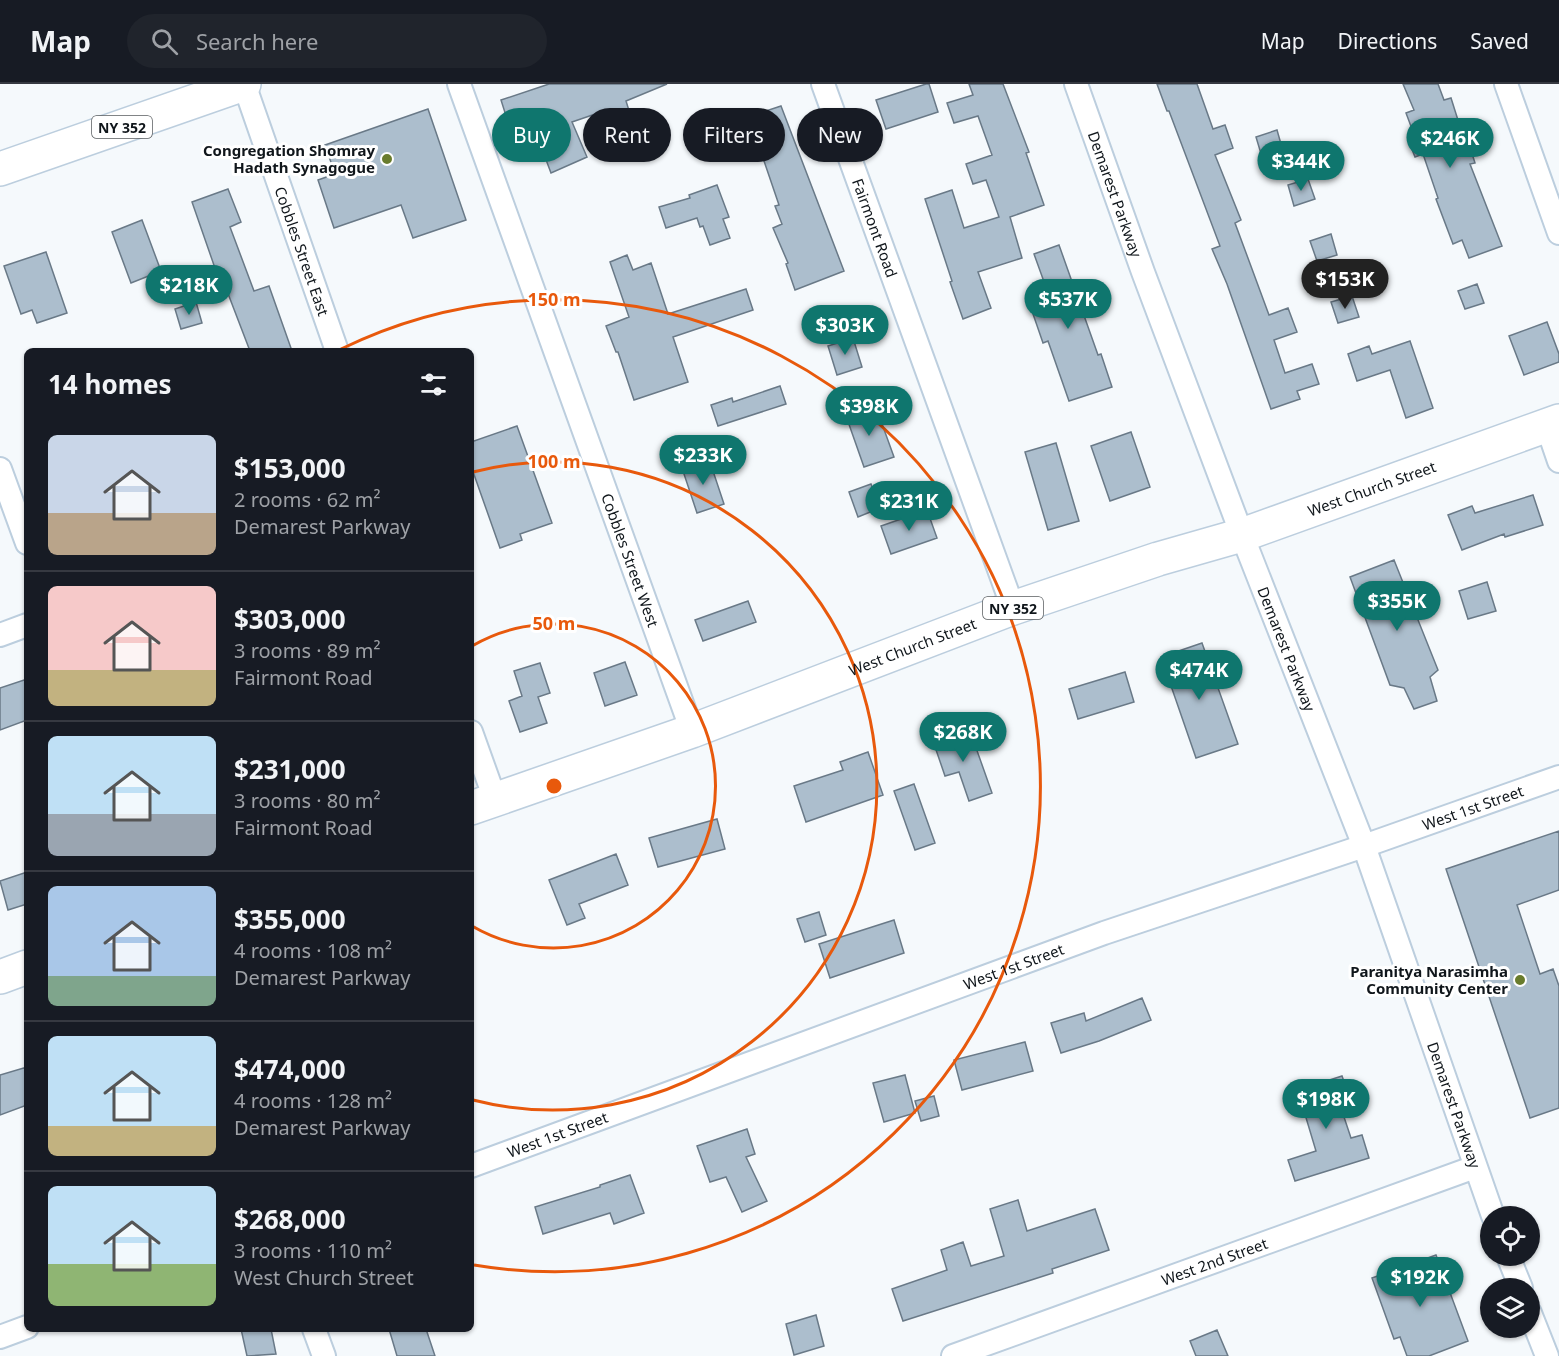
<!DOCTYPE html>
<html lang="en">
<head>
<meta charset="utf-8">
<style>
	:root { --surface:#171b24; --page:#20242c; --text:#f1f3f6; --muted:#9ea1a6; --line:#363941; --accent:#0f766e }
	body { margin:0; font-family:"Noto Sans",sans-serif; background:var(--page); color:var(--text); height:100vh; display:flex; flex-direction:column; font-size:22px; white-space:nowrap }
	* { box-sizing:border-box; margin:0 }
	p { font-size:20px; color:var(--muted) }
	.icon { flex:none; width:33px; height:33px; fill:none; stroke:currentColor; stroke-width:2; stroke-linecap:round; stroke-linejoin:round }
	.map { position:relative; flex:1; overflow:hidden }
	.sheet { position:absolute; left:24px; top:264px; width:450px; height:984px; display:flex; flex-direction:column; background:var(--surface); border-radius:9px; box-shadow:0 2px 4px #0004 }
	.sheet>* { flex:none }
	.hud { position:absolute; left:492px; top:24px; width:570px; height:54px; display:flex; gap:12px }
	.controls { position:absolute; left:1480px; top:1122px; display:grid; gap:12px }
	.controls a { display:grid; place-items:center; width:60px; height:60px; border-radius:50%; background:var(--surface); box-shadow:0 2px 4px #0004; font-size:30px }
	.price { position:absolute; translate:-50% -51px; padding:0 14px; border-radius:21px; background:var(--accent); color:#fff; font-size:20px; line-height:39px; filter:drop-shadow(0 2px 3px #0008) }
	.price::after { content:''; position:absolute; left:50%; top:36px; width:18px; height:14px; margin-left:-9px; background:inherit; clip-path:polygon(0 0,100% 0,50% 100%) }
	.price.current { background:#222; color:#fff }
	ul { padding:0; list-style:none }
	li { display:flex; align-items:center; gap:18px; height:150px; padding:0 24px }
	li+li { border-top:2px solid var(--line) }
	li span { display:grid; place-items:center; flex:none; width:168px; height:120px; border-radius:9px; color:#555 }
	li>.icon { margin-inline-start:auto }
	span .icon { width:72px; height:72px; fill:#fffc; stroke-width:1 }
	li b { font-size:26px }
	h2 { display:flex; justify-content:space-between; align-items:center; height:72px; padding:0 24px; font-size:26px }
	.tag { padding:0 21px; border-radius:27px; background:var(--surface); box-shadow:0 2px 4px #0004; font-size:21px; line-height:54px }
	.tag.current { background:var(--accent); color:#fff }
	header { display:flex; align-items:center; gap:36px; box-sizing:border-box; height:84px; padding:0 30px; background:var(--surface); border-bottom:2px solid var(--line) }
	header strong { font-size:28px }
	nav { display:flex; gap:33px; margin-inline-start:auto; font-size:21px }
	.search { width:420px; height:54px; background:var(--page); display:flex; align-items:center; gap:15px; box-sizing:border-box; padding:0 21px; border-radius:33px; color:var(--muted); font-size:22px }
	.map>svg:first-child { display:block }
	.building { fill:#acbecd; stroke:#697987; stroke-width:1.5 }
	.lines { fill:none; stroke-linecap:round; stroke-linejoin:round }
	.minor-casing { stroke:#bccede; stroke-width:26 }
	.primary-casing { stroke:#bccede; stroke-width:36 }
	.minor { stroke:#fff; stroke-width:22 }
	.primary { stroke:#fff; stroke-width:33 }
	.ring { fill:none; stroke:#e8590c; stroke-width:3 }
	.poi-dot { fill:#697c2d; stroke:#fff; stroke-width:2 }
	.labels { text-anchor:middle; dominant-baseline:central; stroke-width:6; stroke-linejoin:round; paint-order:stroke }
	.shield { fill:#fff; stroke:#585c5f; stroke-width:1.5 }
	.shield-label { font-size:14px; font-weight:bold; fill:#10161b }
	.poi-label { font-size:15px; font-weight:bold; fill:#10161b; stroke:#fff; text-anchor:end }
	.street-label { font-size:15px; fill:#10161b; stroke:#fff }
	.centre { fill:#e8590c; stroke:#fff; stroke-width:3 }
	.ring-label { font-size:18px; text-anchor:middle; font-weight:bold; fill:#e8590c; stroke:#fff; stroke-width:6; stroke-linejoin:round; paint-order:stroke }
</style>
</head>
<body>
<header>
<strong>Map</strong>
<div class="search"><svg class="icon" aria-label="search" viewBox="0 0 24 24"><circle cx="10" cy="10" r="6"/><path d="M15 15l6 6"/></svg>Search here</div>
<nav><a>Map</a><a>Directions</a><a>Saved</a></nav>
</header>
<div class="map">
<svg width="1559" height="1272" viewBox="0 0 1559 1272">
	<rect width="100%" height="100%" fill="#f5f9fc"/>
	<path class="building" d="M549,0H667L626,17L640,62L620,68L607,26L572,38L587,73L551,89L536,49L514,57L501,16Z
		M926,0H929L938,28L886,45L876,16Z
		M969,0H1003L1029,68L1026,69L1044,121L1010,133L1022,174L978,188L991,224L963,235L950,198L952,197L925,115L952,106L964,144L999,133L986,96L973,100L966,80L992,71L978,32L954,39L947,19L973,11Z
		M1157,0H1197L1213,45L1225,41L1233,64L1215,71L1241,136L1235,139L1269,231L1288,224L1297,248L1274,256L1285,289L1312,280L1319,300L1297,307L1300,315L1271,325L1227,200L1212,165L1220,162L1169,27H1167Z
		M1403,0H1438L1444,16L1451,14L1463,52L1466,51L1475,79L1470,80L1502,162L1469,174L1462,156L1453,160L1436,115L1438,114L1423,70L1415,73L1408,55L1415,53L1406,29L1414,26Z
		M781,22L844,187L795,206L786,180L788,179L773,144L782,140L775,122L779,121L763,74L767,73L751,32Z
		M428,25L466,136L413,154L401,121L334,144L318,96L335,90L325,61Z
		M1277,46L1283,67L1262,73L1256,53Z
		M1308,95L1315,115L1294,122L1288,101Z
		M717,101L729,133L723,135L730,154L710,161L703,142L700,143L697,134L666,144L659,123L690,114L689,111Z
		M228,105L241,138L230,143L254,207L269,202L292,267H250L227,207L186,220L179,200L216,187L192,118Z
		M142,136L161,187L131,199L112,148Z
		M1331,150L1337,171L1317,177L1310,157Z
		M1059,161L1098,271L1101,270L1112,303L1069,317L1048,257L1043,259L1032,227L1052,220L1034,170Z
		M46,168L67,229L37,239L32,226L21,230L4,182Z
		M627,171L633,186L651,179L668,230L746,205L753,226L673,253L688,298L634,316L618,268H616L606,242L629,233L610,178Z
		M1477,200L1484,219L1465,225L1458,207Z
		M1352,212L1359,233L1338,239L1331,218Z
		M196,218L202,239L181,245L175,225Z
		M1547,238L1559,270V278L1524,291L1509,252Z
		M853,254L862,283L837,291L828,262Z
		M1410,257L1433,324L1406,334L1390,286L1357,297L1348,270L1369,262L1372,270Z
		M780,302L786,320L718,342L711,321L732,314L733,318Z
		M862,324L864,331L877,326L894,373L864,383L845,329Z
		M517,342L552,439L520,450L522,456L500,464L471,382V358Z
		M1131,348L1150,403L1110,417L1091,362Z
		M1056,359L1079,437L1048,446L1025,368Z
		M709,375L724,420L697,429L682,384Z
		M871,400L880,424L858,433L849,408Z
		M1533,411L1543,441L1505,453L1504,450L1462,466L1448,431L1472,422L1475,429Z
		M927,426L937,454L891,470L881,442Z
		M1394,476L1438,586L1430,593L1437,617L1414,625L1404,604L1390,601L1350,493Z
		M1487,498L1496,527L1468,535L1459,507Z
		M748,517L756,538L703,557L695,536Z
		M1202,559L1238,660L1196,674L1161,573Z
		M625,578L637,611L605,622L594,589Z
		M540,579L550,609L538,613L547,639L520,648L509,617L522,612L514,587Z
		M1125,588L1134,618L1078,635L1069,605Z
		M27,595V636L0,646V604Z
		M969,644L992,709L969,717L959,688L945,692L933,657Z
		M868,668L883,711L806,738L794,702L843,686L840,678Z
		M914,700L935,759L915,766L894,707Z
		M717,735L725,765L658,783L649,754Z
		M1559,747V806L1517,821L1540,890L1553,885L1559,902V1024L1530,1034L1446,785Z
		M616,770L628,801L579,820L585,834L567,841L549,796Z
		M27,788V820L8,826L0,797Z
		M819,828L826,851L805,858L797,835Z
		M894,836L904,869L830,894L819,860Z
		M1142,914L1151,936L1099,957L1061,969L1051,939L1084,929L1086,937Z
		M1025,958L1033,987L962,1006L954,976Z
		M27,983V1021L0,1031V991Z
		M905,991L915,1029L884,1038L873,999Z
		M1342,992L1349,1011L1338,1015L1351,1054L1362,1051L1369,1074L1295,1097L1288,1076L1316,1067L1304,1027L1295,1030L1289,1009Z
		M934,1012L939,1032L921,1037L915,1017Z
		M747,1045L755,1070L746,1073L767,1117L742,1128L726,1093L710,1098L697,1062Z
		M630,1091L644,1129L614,1140L610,1129L543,1150L535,1123L600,1103V1101Z
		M1018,1116L1027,1147L1095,1125L1109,1166L1052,1185L1053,1189L903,1237L892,1205L947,1186L941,1166L963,1158L971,1182L1004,1172L990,1125Z
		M1436,1171L1468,1257L1429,1272H1407L1400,1253L1394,1255L1372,1194Z
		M816,1231L824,1262L794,1271L786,1240Z
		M241,1245H271L276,1270L247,1272Z
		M389,1245H426L435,1272H397Z
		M1217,1246L1228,1272H1196L1190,1257Z"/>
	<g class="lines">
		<g class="minor-casing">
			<g id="minor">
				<path id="s1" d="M244,0L337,267"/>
				<path id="s2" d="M459,0L692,647"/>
				<path id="s3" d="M823,0L1013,524"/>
				<path id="s4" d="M1076,0L1143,188L1242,451L1364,762L1493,1132"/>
				<path d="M1506,0L1559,149"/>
				<path d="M1547,342L1559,377"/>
				<path d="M0,385L27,459"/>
				<path d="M0,551L27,541"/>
				<path d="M471,648L495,715"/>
				<path id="s5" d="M471,1082L1104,849L1364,762L1559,693"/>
				<path d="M1508,1172L1521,1204"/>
				<path d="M1530,1229L1547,1272"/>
				<path d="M314,1245L324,1272"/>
				<path d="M0,1253L27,1243"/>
				<path id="s6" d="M953,1272L1475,1083"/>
			</g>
		</g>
		<g class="primary-casing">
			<g id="primary">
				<path d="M0,85L244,0"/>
				<path id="s7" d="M471,724L692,647L1013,524L1158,475L1242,451L1559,337"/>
				<path d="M0,893L27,883"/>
			</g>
		</g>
		<use href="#minor" class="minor"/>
		<use href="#primary" class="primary"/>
	</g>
	<g class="ring">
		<path d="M472 562A162 162 0 1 1 472 842"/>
		<path d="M473 388A324 324 0 1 1 473 1016"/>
		<path d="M341 265A486 486 0 1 1 474 1181"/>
	</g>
	<g class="poi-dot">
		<circle cx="387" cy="75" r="6"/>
		<circle cx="1520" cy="896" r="6"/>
	</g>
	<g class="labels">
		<g class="shield">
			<rect x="92" y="32" width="60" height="22" rx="4.5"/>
			<rect x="983" y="513" width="60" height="22" rx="4.5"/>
		</g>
		<g class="shield-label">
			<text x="122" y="43">NY 352</text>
			<text x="1013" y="524">NY 352</text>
		</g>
		<g class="poi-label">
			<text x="375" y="66">Congregation Shomray<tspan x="375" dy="17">Hadath Synagogue</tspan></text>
			<text x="1508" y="887">Paranitya Narasimha<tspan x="1508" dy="17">Community Center</tspan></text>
		</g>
		<g class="street-label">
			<text stroke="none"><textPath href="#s4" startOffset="117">Demarest Parkway</textPath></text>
			<text stroke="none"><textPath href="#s3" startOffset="153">Fairmont Road</textPath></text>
			<text stroke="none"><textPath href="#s1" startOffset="177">Cobbles Street East</textPath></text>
			<text stroke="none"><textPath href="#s7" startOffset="956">West Church Street</textPath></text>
			<text stroke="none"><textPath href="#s2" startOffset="506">Cobbles Street West</textPath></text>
			<text stroke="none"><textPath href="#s7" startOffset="470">West Church Street</textPath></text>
			<text stroke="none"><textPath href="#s4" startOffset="603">Demarest Parkway</textPath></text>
			<text stroke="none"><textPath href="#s5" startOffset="1064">West 1st Street</textPath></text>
			<text stroke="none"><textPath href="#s5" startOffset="578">West 1st Street</textPath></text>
			<text stroke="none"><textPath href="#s4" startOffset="1089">Demarest Parkway</textPath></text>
			<text stroke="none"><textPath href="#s5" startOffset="92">West 1st Street</textPath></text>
			<text stroke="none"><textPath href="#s6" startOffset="278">West 2nd Street</textPath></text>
		</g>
	</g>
	<circle cx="554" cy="702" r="9" class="centre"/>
	<g class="ring-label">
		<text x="554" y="222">150 m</text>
		<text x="554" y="384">100 m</text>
		<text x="554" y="546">50 m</text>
	</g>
</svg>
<div class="controls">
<a><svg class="icon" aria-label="locate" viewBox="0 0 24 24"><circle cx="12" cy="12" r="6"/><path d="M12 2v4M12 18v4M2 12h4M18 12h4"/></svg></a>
<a><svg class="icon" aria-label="layers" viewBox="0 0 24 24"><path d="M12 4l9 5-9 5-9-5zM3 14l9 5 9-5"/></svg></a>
</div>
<b class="price" style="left:1450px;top:85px">$246K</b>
<b class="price" style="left:1301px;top:108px">$344K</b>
<b class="price current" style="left:1345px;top:226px">$153K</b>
<b class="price" style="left:189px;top:232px">$218K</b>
<b class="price" style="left:1068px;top:246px">$537K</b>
<b class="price" style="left:845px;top:272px">$303K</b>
<b class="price" style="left:869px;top:353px">$398K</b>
<b class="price" style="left:703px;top:402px">$233K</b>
<b class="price" style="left:909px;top:448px">$231K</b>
<b class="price" style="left:1397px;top:548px">$355K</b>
<b class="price" style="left:1199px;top:617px">$474K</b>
<b class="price" style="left:963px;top:679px">$268K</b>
<b class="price" style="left:1326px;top:1046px">$198K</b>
<b class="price" style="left:1420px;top:1224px">$192K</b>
<div class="hud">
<a class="tag current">Buy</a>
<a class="tag">Rent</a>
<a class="tag">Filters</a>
<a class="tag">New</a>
</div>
<section class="sheet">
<h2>14 homes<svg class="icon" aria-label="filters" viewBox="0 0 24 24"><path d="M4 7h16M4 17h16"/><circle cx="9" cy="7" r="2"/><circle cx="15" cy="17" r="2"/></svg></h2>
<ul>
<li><span style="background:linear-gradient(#c9d6e8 65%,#b9a48a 0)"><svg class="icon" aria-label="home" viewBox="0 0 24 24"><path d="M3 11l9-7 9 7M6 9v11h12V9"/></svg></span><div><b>$153,000</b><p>2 rooms · 62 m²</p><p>Demarest Parkway</p></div></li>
<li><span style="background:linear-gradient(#f6c9c9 70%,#c2b280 0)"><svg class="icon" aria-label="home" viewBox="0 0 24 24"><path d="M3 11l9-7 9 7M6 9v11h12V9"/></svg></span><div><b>$303,000</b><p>3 rooms · 89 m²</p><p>Fairmont Road</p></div></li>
<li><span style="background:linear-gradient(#bfe0f5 65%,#9aa5b1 0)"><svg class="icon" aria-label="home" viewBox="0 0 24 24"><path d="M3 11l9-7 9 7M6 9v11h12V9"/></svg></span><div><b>$231,000</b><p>3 rooms · 80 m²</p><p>Fairmont Road</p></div></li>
<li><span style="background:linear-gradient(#a9c7e8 75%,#7fa58c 0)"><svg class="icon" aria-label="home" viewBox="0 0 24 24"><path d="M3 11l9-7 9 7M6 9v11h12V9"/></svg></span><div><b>$355,000</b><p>4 rooms · 108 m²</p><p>Demarest Parkway</p></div></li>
<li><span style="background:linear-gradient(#bfe0f5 75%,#c2b280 0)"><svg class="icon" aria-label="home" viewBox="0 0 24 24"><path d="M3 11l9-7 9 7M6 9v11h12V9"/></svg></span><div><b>$474,000</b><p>4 rooms · 128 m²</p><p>Demarest Parkway</p></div></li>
<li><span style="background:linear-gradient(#bfe0f5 65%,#8fb573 0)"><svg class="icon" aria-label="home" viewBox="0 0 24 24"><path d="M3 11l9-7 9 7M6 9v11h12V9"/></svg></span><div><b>$268,000</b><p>3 rooms · 110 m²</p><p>West Church Street</p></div></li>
</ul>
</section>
</div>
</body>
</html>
